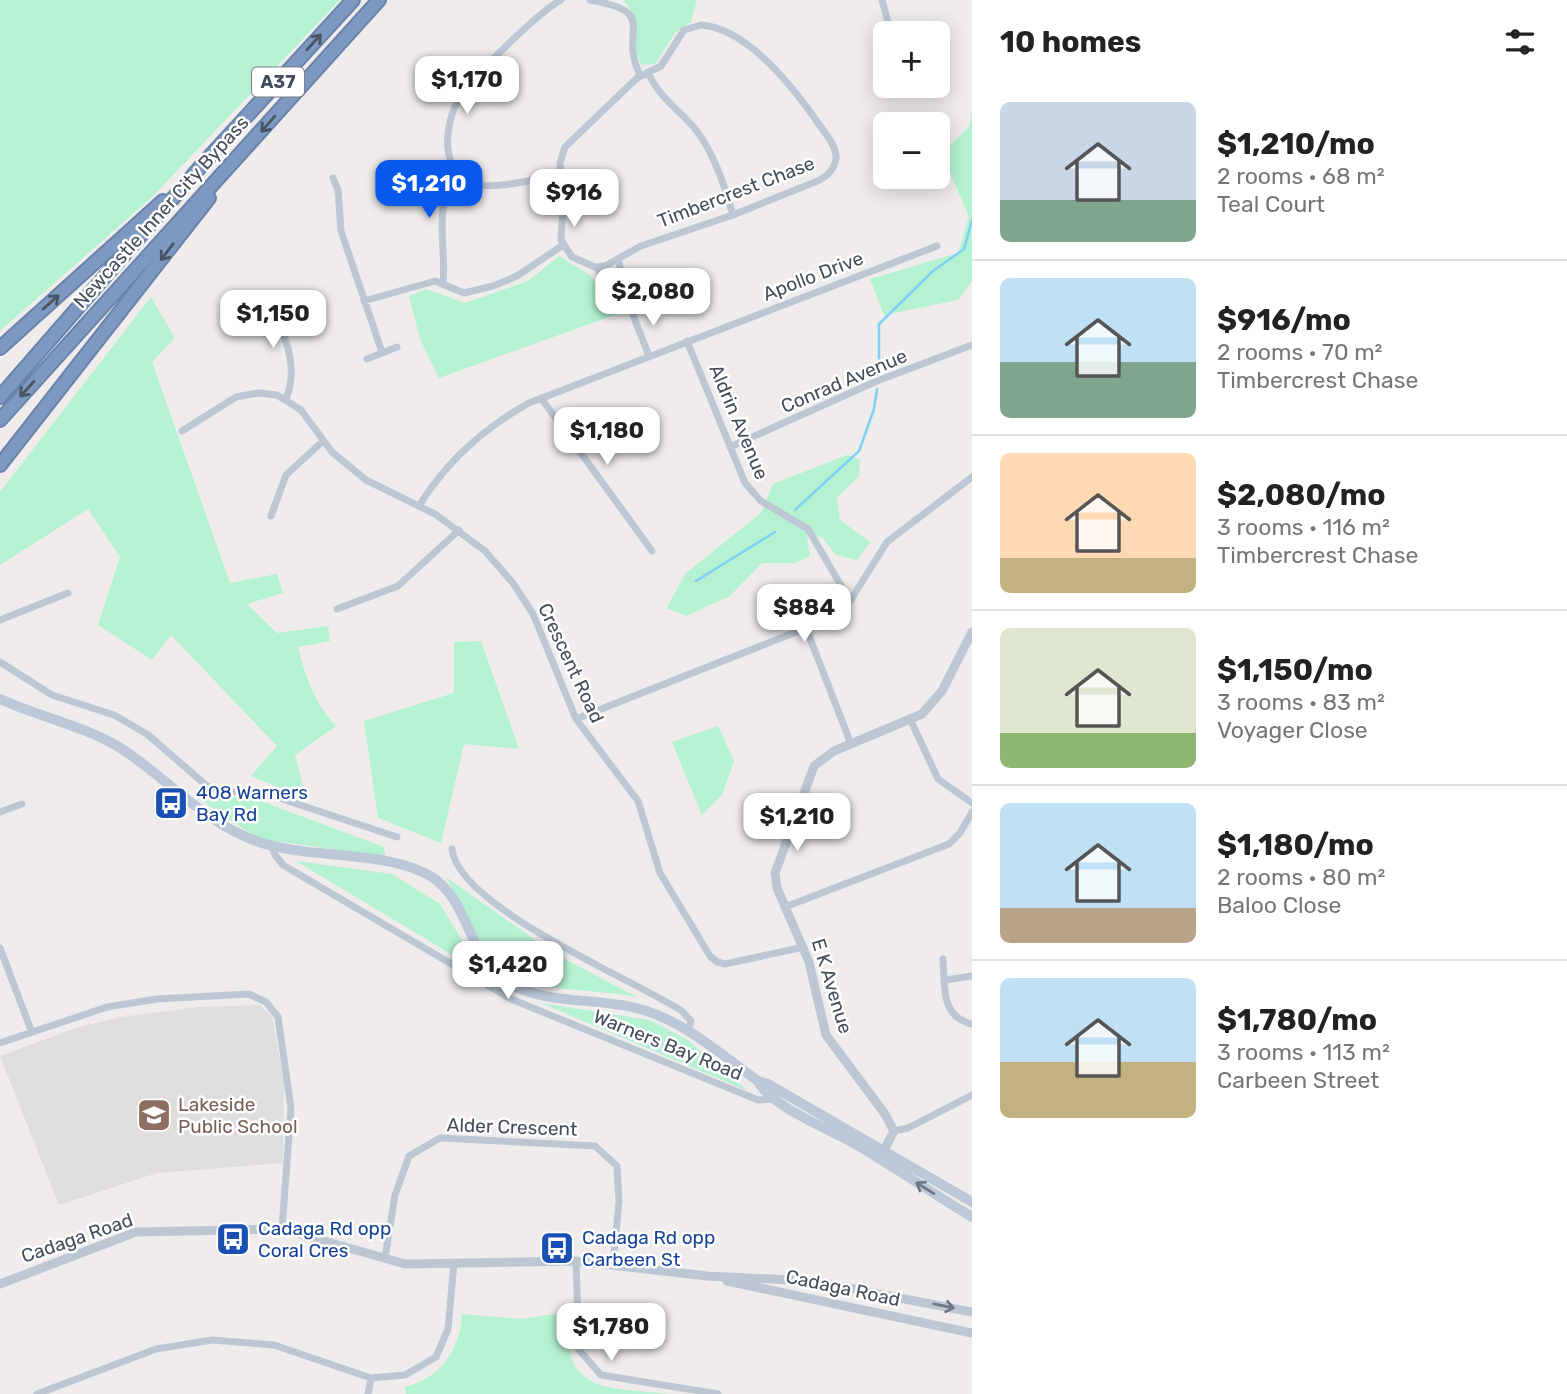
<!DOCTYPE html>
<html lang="en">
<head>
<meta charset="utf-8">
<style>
	:root { --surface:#fff; --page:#f2f2f2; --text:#222; --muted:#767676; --line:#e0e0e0; --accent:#0858ed }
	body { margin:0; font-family:Rubik,sans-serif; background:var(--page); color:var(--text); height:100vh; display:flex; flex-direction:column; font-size:26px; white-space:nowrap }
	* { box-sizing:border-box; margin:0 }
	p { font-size:23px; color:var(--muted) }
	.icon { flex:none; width:38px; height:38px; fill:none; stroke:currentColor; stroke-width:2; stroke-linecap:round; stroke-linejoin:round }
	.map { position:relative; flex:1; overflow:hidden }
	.side { display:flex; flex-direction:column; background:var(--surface); width:595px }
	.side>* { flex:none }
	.controls { position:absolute; left:873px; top:21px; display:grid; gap:14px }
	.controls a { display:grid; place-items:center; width:77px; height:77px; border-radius:10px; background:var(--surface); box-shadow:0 4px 18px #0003; font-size:35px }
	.price { position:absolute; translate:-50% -60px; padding:0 16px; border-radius:14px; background:#fff; color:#222; font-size:23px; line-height:46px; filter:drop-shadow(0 2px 4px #0008) }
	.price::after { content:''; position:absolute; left:50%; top:42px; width:21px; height:16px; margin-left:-10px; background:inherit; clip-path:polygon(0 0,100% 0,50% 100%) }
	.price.on { background:var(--accent); color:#fff }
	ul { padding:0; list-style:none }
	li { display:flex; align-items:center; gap:21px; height:175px; padding:0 28px }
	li+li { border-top:2px solid var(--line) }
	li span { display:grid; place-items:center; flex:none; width:196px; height:140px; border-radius:10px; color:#555 }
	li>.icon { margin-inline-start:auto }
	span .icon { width:84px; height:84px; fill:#fffc; stroke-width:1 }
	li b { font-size:30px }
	h2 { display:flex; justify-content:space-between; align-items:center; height:84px; padding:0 28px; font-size:30px }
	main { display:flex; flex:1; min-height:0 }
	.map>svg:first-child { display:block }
	.education { fill:#e0dddd }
	.green { fill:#b4f2d1 }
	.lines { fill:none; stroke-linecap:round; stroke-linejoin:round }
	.stream { stroke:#7dd1f4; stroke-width:2.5 }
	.motorway-casing { stroke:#6983ac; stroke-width:16 }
	.minor { stroke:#bdc7d3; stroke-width:7 }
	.tertiary { stroke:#bdc7d3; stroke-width:9 }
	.secondary { stroke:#bcc7d8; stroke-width:10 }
	.motorway { stroke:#7e99c1; stroke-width:12 }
	.oneway { stroke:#495565 }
	.oneway2 { stroke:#6d7887 }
	.oneway3 { stroke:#6e7885 }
	.labels { text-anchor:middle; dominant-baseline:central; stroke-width:5; stroke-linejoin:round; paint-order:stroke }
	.shield { fill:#fff; stroke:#7b828c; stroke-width:2 }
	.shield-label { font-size:18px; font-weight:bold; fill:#434d5b }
	.street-label { font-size:19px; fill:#434d5b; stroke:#fff }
	.transit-label { font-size:19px; fill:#164399; stroke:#fff; text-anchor:start }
	.education-label { font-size:19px; fill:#785e54; stroke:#fff; text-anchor:start }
</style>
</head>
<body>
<main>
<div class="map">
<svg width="972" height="1394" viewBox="0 0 972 1394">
	<rect width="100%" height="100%" fill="#efeceb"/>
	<path class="education" d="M260,1005L272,1016L284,1082L283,1163L157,1173L59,1205L0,1056L76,1028L121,1017L198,1007Z"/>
	<path class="green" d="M0,0H340L153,196L0,331Z
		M623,0H697L691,22L675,33L655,64L642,65C627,40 648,27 623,0Z
		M972,109V281L958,300L884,315L870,279L958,253L969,217L942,153L969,127Z
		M559,256L590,275L617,314L439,378L420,339L409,296L426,289L465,303L528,281Z
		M151,297L175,338L152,362L230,583L277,574L283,593L247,604L277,633L328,626L330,641L298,647C305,676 315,704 336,726L295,755L306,799L251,776L277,746L171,635L152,660L98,625L120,557L88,509L0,565V492Z
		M847,455L860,460L859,476L837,497L840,520L870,542L857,560L836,555L822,537L807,535L810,556L795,563H762L730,596L686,616L667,608L685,574L761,513L773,484Z
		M481,641L519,749L464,744L441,843L378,818L364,721L454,693V642Z
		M718,726L734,761L722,795L702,815L672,742Z
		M250,797L384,847L385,856L259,839L199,799Z
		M296,861L392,874L440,904L481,972Z
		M446,877L555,954L637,997C600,989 536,992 505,973C485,961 458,899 446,877Z
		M541,1003L649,1020L688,1040L748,1091Z
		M569,1312C560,1394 604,1387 669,1394H406L405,1387C441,1378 460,1350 462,1314L521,1319Z"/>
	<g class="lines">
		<path class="stream" d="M879,365V324L933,271L964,249L972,220
			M795,510L859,451L874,409L877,389
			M696,581L775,532"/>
		<g class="motorway-casing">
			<path id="motorway" d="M0,348L163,201
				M0,397L202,165L353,0
				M0,420L379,0
				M0,465L209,198"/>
		</g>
		<path class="minor" d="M561,0C540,11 473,76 460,97C444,123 438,174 476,184C496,190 539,178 561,175
			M590,0C662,13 617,28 640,75
			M882,0L891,33
			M701,25C746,28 792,86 816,120C823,131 837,145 836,159C834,171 825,178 815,182L733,215L641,246L605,266L595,267L572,257L561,240L563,201L560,163L565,147L637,78L661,66L684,30Z
			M648,72C658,97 679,109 696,130C715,155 724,185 733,215
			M333,178L338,190L341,231L382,352
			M618,259L631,310L649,356
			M598,268L609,293L631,310
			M443,282C447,246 431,204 459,175
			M268,301C284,333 300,365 286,399
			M364,301L435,281L464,293L493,286L517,276L563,245
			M687,341L745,483L761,501L808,529L850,601
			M367,359L397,347
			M541,398L652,551
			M182,431L236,397L258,393L277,395L301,410L332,452L366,480L435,514L485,551L513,583L533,614L576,719L638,801L660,873L710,956L717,962L725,964L804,947
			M730,447L877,381L972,345
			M419,506C446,462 484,428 529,403L937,246
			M271,516L286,475L323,441
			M337,609L398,586L459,530
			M0,620L68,593
			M806,628L851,744
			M0,662L52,695L114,715L147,734L207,786L221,791L267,794L397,837
			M576,719L806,628L850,601L887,542L972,477
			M911,721L938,779L972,803
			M0,812L22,804
			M272,846L275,855L283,865L511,999L758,1100L774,1099
			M452,849C458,907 634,980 682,1011L691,1021L688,1032
			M785,907L949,844L960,833L972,812
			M0,948L31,1030
			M943,959C945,985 940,1017 972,1024
			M945,980L972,976
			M0,1043L107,1007L157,999L249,994L266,1002L278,1017L291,1108L282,1229
			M894,1131L908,1128L972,1095
			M385,1258L395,1195L409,1156L440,1138L595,1146L617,1166L619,1201L613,1265
			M576,1261L579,1350L601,1375L718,1394
			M37,1394L156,1349L212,1340L274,1345L371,1378L405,1375L436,1357L448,1329L454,1263
			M368,1394L371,1378"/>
		<path class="tertiary" d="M881,1156L894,1131L885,1114L826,1035L809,962L777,888L775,873L814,766L834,751L922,714L942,691L972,632
			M727,1281L972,1333
			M0,1284L136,1232L282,1229L405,1264L576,1261L707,1276L813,1281L972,1312"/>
		<path class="secondary" d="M0,699C39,717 86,726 122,749C168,779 204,822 256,841C307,860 387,849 432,877C471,902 468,963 512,985C548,1004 597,998 636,1008C682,1019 720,1054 758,1081L768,1084L972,1202
			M758,1081C770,1106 827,1128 852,1142C893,1166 932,1193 972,1217"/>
		<use href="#motorway" class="motorway"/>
	</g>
	<defs><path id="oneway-shaft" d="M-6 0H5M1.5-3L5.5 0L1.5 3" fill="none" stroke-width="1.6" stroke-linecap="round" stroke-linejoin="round" transform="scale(1.75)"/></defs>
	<g class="oneway">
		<use href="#oneway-shaft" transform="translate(314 42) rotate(-48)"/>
		<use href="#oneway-shaft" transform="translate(268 124) rotate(131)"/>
		<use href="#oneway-shaft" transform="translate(167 252) rotate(127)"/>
		<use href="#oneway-shaft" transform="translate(51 302) rotate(-42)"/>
		<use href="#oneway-shaft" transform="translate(27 389) rotate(132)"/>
	</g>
	<use class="oneway2" href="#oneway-shaft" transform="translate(925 1188) rotate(-148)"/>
	<use class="oneway3" href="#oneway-shaft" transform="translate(944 1306) rotate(11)"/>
	<defs>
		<g id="bus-square" transform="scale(1.75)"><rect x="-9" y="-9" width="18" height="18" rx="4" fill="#1a4fb4" stroke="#fff"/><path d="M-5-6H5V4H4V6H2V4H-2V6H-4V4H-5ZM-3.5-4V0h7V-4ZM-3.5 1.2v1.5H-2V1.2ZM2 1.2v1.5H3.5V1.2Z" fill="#fff"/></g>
		<g id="school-square" transform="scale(1.75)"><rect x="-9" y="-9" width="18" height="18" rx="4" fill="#8d6e63" stroke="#fff"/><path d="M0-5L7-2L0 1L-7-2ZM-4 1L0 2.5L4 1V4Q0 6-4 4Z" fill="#fff"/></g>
	</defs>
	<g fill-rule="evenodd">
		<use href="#bus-square" x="171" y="803"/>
		<use href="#school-square" x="154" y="1115"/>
		<use href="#bus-square" x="233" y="1239"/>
		<use href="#bus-square" x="557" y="1248"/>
	</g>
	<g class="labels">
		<rect class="shield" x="252" y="67.5" width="52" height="29" rx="5"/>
		<g class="shield-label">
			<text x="278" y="82">A37</text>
		</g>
		<g class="street-label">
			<text transform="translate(736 192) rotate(-21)">Timbercrest Chase</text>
			<text transform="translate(161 212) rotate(-48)">Newcastle Inner City Bypass</text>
			<text transform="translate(813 276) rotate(-21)">Apollo Drive</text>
			<text transform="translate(844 381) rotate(-23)">Conrad Avenue</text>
			<text transform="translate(739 422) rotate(67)">Aldrin Avenue</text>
			<text transform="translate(571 663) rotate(65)">Crescent Road</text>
			<text transform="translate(832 986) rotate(73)">E K Avenue</text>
			<text transform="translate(668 1045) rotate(22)">Warners Bay Road</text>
			<text transform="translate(512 1127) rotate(2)">Alder Crescent</text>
			<text transform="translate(77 1238) rotate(-19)">Cadaga Road</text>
			<text transform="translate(843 1288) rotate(12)">Cadaga Road</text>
		</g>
		<g class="transit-label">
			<text x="196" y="792">408 Warners<tspan x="196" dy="22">Bay Rd</tspan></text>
			<text x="258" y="1228">Cadaga Rd opp<tspan x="258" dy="22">Coral Cres</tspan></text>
			<text x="582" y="1237">Cadaga Rd opp<tspan x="582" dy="22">Carbeen St</tspan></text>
		</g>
		<g class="education-label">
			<text x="178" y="1104">Lakeside<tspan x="178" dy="22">Public School</tspan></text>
		</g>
	</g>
</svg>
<div class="controls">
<a>+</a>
<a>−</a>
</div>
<b class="price" style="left:467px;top:116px">$1,170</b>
<b class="price on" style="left:429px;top:220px">$1,210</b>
<b class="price" style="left:574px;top:229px">$916</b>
<b class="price" style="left:653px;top:328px">$2,080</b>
<b class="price" style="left:273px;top:350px">$1,150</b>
<b class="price" style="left:607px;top:467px">$1,180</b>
<b class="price" style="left:804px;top:644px">$884</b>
<b class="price" style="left:797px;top:853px">$1,210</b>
<b class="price" style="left:508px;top:1001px">$1,420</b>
<b class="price" style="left:611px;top:1363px">$1,780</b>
</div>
<section class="side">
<h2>10 homes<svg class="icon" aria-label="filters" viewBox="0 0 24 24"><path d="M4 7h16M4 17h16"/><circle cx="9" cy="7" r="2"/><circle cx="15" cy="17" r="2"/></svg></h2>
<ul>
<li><span style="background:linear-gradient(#c9d6e8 70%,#7fa58c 0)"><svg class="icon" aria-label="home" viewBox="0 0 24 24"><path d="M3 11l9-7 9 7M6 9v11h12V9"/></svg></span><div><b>$1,210/mo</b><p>2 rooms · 68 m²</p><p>Teal Court</p></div></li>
<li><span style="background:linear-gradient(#bfe0f5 60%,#7fa58c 0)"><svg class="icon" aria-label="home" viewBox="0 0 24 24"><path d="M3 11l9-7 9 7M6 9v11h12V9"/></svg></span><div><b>$916/mo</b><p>2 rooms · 70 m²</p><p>Timbercrest Chase</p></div></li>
<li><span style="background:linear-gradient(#ffd9b3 75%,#c2b280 0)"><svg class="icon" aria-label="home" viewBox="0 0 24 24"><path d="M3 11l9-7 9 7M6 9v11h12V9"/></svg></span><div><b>$2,080/mo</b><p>3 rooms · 116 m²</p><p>Timbercrest Chase</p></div></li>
<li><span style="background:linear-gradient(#dfe7d0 75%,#8fb573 0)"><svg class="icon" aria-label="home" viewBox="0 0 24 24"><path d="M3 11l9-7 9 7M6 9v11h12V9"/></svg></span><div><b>$1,150/mo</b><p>3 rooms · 83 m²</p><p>Voyager Close</p></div></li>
<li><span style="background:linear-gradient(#bfe0f5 75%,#b9a48a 0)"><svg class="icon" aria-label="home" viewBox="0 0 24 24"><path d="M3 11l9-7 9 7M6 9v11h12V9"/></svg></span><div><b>$1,180/mo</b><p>2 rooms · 80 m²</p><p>Baloo Close</p></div></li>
<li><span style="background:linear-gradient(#bfe0f5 60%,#c2b280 0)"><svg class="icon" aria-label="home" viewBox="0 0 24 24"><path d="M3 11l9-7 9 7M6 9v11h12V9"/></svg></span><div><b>$1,780/mo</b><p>3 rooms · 113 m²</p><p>Carbeen Street</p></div></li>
</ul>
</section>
</main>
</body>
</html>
